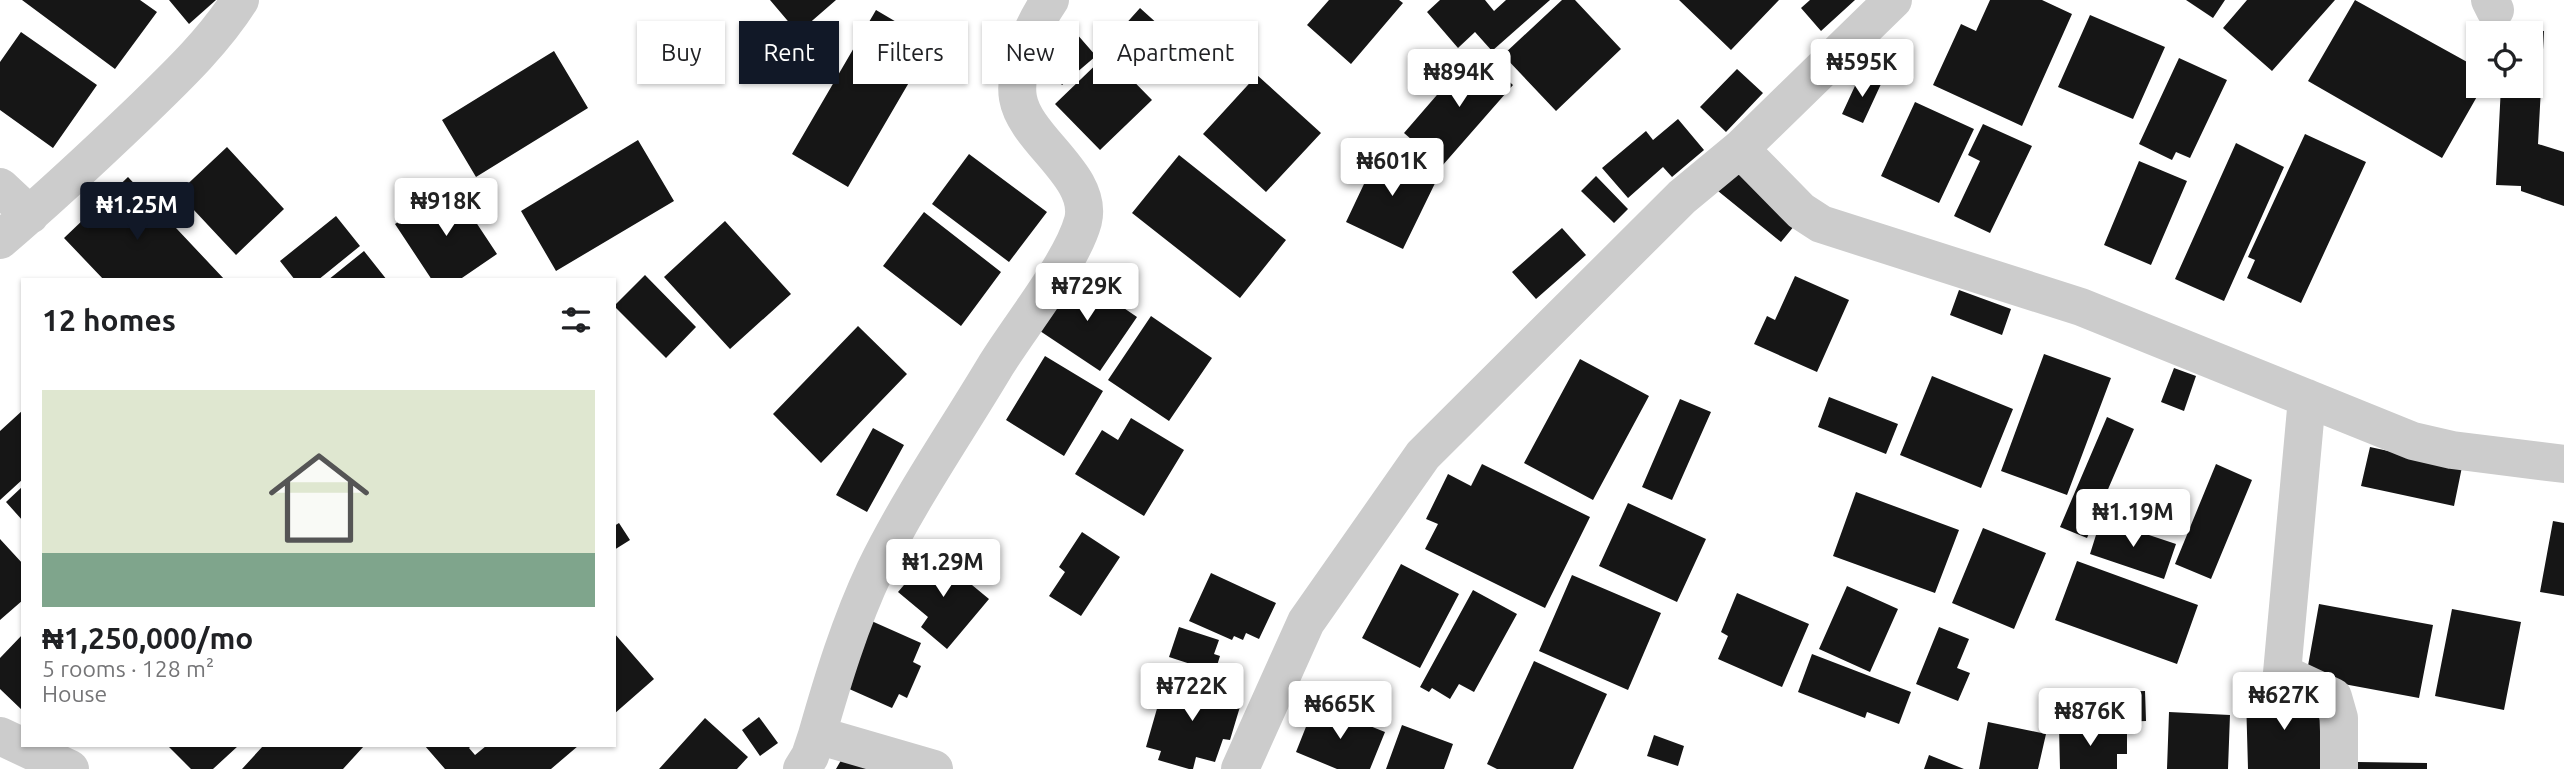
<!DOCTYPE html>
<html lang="en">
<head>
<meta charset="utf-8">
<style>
	:root { --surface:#fff; --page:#f2f2f2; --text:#202124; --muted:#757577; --line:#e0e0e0; --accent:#111827 }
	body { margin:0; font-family:Ubuntu,sans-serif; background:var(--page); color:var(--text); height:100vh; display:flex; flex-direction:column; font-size:26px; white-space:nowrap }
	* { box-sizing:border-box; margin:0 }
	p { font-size:23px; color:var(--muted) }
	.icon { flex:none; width:38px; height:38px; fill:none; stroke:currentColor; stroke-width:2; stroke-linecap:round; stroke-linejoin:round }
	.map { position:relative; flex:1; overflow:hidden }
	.details { position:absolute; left:21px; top:278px; width:595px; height:469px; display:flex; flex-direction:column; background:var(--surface); border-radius:0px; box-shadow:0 2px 5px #0004 }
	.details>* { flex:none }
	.hud { position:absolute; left:637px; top:21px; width:665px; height:63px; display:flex; gap:14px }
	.tools { position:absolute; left:2466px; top:21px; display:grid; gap:14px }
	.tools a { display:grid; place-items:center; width:77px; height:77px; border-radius:0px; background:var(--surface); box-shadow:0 2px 5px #0004; font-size:35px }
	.price { position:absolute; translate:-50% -60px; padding:0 16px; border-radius:7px; background:#fff; color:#222; font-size:23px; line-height:46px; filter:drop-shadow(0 2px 4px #0008) }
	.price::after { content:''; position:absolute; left:50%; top:42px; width:21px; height:16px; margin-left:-10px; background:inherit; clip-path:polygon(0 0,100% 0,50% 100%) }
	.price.on { background:var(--accent); color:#fff }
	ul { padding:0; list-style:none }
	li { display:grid; align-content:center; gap:14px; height:371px; padding:0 21px }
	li+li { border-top:2px solid var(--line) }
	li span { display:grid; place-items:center; height:217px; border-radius:0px; color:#555 }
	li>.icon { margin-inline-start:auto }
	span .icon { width:126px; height:126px; fill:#fffc; stroke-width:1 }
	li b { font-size:30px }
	h2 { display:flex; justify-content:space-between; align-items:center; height:84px; padding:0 21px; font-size:30px }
	.chip { padding:0 24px; border-radius:0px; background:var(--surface); box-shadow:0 2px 5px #0004; font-size:24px; line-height:63px }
	.chip.on { background:var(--accent); color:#fff }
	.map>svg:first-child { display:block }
	.building { fill:#161616 }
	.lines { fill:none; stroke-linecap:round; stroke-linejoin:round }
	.minor { stroke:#ccc; stroke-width:38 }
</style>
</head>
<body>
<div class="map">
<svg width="2564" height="769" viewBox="0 0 2564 769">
	<rect width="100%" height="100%" fill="#fff"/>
	<path class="building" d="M22,0H140L157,12L115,69Z
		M169,0H216L189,24Z
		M770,0H836L798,33Z
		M1329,0H1399L1403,3L1351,64L1307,25Z
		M1440,0H1485L1494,11L1506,0H1550L1492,51L1475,32L1458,48L1427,12Z
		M1562,0H1575L1621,49L1556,111L1503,55Z
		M1679,0H1779L1731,50Z
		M1810,0H1855L1821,31L1801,8Z
		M1990,0H2042L2072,14L2022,126L1933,85L1961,24L1976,31Z
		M2186,0H2225L2213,18Z
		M2247,0H2335L2272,71L2223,28Z
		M2355,0L2478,68V86H2483L2442,158L2308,81Z
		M1140,8L1181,45L1147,84L1105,47Z
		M876,10L932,43L848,187L792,154Z
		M2090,15L2165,47L2133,119L2058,87Z
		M1069,25L1096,56L1062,85L1036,54Z
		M2504,29L2544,31L2538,144L2564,152V206L2521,191V186L2496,185L2501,86H2530V33H2504Z
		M21,32L97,85L53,148L0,110V62Z
		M554,51L588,108L476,177L442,120Z
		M1475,51L1513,85L1442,166L1404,133Z
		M1107,54L1152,100L1100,150L1055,104Z
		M2179,58L2227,80L2190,158L2176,152L2172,160L2139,144Z
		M1737,69L1763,93L1726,132L1700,107Z
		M1257,75L1321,133L1266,192L1203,134Z
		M1860,75L1881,84L1863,123L1842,114Z
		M1915,102L1974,129L1939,203L1881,176Z
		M1678,119L1704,150L1672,177L1663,167L1628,198L1602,168L1646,131L1653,140Z
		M1983,124L2032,146L1990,233L1954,216L1980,161L1968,155Z
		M2305,134L2366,162L2301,303L2247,278L2255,260L2248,257Z
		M638,140L674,201L556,271L521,211Z
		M2236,143L2284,167L2224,301L2175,279Z
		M227,147L284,209L236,255L178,193Z
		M1381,148L1439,175L1403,249L1346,222Z
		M969,154L1047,212L1009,262L932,204Z
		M1179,155L1286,240L1240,298L1132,213Z
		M2139,161L2187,181L2151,265L2104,245Z
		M1740,163L1804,214L1781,242L1718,191Z
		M1596,176L1628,209L1614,223L1581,191Z
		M128,177L225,280H104L64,238Z
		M452,186L497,254L459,280H432L395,224Z
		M924,212L1001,272L961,326L883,266Z
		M336,216L360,246L318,280H295L280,261Z
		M725,221L791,294L730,349L664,277Z
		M1562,228L1586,255L1536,299L1512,272Z
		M364,251L387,280H328Z
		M1074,274L1137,317L1100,371L1037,329Z
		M645,275L696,327L666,358L614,306Z
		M1795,276L1849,300L1817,372L1754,344L1767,316L1775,320Z
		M1959,290L2011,309L2002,335L1950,315Z
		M1151,316L1212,358L1169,421L1108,380Z
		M858,326L907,374L821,463L773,414Z
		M2044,354L2111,378L2067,495L2001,471Z
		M1045,356L1103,391L1064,456L1006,420Z
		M1580,359L1649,396L1593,500L1524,463Z
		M2174,368L2196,376L2184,411L2161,402Z
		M1932,376L2013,409L1981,488L1900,455Z
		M1829,397L1898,424L1886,454L1818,427Z
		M1680,399L1711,412L1672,500L1642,487Z
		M23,410V479L0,500V431Z
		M2107,417L2134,429L2087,538L2060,527Z
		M1131,418L1184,450L1144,516L1075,474L1102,430L1118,440Z
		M873,428L904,445L867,512L836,495Z
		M2370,447L2462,467L2454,506L2361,486Z
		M1482,464L1590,517L1545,608L1425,549L1438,524L1426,519L1448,474L1471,486Z
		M2216,464L2252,480L2211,579L2175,564Z
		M23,486V521L6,502Z
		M1856,492L1959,530L1935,593L1833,556Z
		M1628,503L1706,539L1677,602L1599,566Z
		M2101,519L2176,544L2164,579L2090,554Z
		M2553,521L2564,523V596L2540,592Z
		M619,523L630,540L614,550V526Z
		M1983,528L2046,553L2014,629L1952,603Z
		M1082,532L1120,557L1081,616L1049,596L1065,572L1059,567Z
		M0,539L23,564V600L0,620Z
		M932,552L989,599L947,649L921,627L928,617L898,592Z
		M2077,561L2198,605L2177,664L2055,620Z
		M1401,564L1459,594L1420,668L1362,638Z
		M1211,573L1276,603L1259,639L1246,633L1243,640L1234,636L1232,640L1189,621Z
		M1572,575L1661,613L1628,690L1539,651Z
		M1847,586L1898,609L1870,672L1819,649Z
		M1473,590L1517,614L1474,692L1459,684L1450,699L1432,688L1429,692L1420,687Z
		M1737,593L1809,624L1782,687L1718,659L1728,636L1721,632Z
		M2319,604L2433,625L2419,698L2306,677Z
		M2452,609L2521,622L2504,710L2435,696Z
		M867,619L921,643L913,662L921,666L907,698L899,694L892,708L838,684Z
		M1179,627L1219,640L1214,654L1220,656L1215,672L1169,657Z
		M1939,627L1969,639L1957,668L1970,673L1958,701L1916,684Z
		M614,633L654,679L614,714Z
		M23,634V711L0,689V658Z
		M1812,654L1911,692L1899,724L1867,712L1865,718L1798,692Z
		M1534,661L1607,694L1573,769H1497L1487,764Z
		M1166,677L1242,700L1230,740L1223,739L1215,762L1196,757L1193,769H1189L1158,760L1161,751L1146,747Z
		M2145,691L2146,721L2068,724L2067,693Z
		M2319,694L2321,769H2248L2246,697Z
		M1315,704L1385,732L1370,769H1337L1296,752Z
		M2169,712L2230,715L2228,769H2167Z
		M759,717L778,743L760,756L742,730Z
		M705,718L748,757L737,769H659Z
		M1988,722L2046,734L2038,769H1979Z
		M1402,725L1453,744L1444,769H1386Z
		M2100,726V733H2127V754H2117V769H2060L2059,727Z
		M1654,735L1684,746L1678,766L1647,756Z
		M168,746H238L213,769H191Z
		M263,746H364L343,769H242Z
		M425,746H471L469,748L475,755L486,746H578L551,769H445Z
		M847,750L879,769H836Z
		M1929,755L1964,769H1924Z
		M2358,762L2427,763V769H2358Z"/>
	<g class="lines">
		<path class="minor" d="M2490,0L2495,10
			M1740,149L1801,211L1821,224L2081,307L2413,441L2452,450L2564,464
			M0,187L30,215
			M0,240C47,200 91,159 136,116C173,80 212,44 240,0
			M2307,398L2282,673L2333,697L2339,718V769
			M817,735C833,679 850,623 875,570C909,500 956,432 996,365C1020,326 1072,262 1083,221C1094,176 1025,140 1018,98C1013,69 1034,23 1050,0
			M0,736L70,769
			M802,769L810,756L817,735L934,769
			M1240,769L1306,622L1423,455L1682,197L1740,149L1893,0"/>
	</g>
</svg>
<div class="tools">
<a><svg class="icon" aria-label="locate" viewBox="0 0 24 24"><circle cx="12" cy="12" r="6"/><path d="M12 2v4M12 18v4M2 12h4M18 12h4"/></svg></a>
</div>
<b class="price" style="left:1862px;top:99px">₦595K</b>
<b class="price" style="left:1459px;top:109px">₦894K</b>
<b class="price" style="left:1392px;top:198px">₦601K</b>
<b class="price" style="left:446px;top:238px">₦918K</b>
<b class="price on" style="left:137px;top:242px">₦1.25M</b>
<b class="price" style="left:1087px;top:323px">₦729K</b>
<b class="price" style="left:2133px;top:549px">₦1.19M</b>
<b class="price" style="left:943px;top:599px">₦1.29M</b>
<b class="price" style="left:1192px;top:723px">₦722K</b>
<b class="price" style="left:2284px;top:732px">₦627K</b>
<b class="price" style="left:1340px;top:741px">₦665K</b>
<b class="price" style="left:2090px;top:748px">₦876K</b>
<div class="hud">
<a class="chip">Buy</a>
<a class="chip on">Rent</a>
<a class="chip">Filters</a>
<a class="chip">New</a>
<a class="chip">Apartment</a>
</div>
<section class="details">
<h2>12 homes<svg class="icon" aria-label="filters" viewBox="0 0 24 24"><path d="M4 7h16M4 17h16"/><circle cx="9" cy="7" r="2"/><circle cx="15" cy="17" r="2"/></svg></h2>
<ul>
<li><span style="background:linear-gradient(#dfe7d0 75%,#7fa58c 0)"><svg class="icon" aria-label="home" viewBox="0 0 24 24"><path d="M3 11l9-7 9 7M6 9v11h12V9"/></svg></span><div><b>₦1,250,000/mo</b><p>5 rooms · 128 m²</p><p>House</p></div></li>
</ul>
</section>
</div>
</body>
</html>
